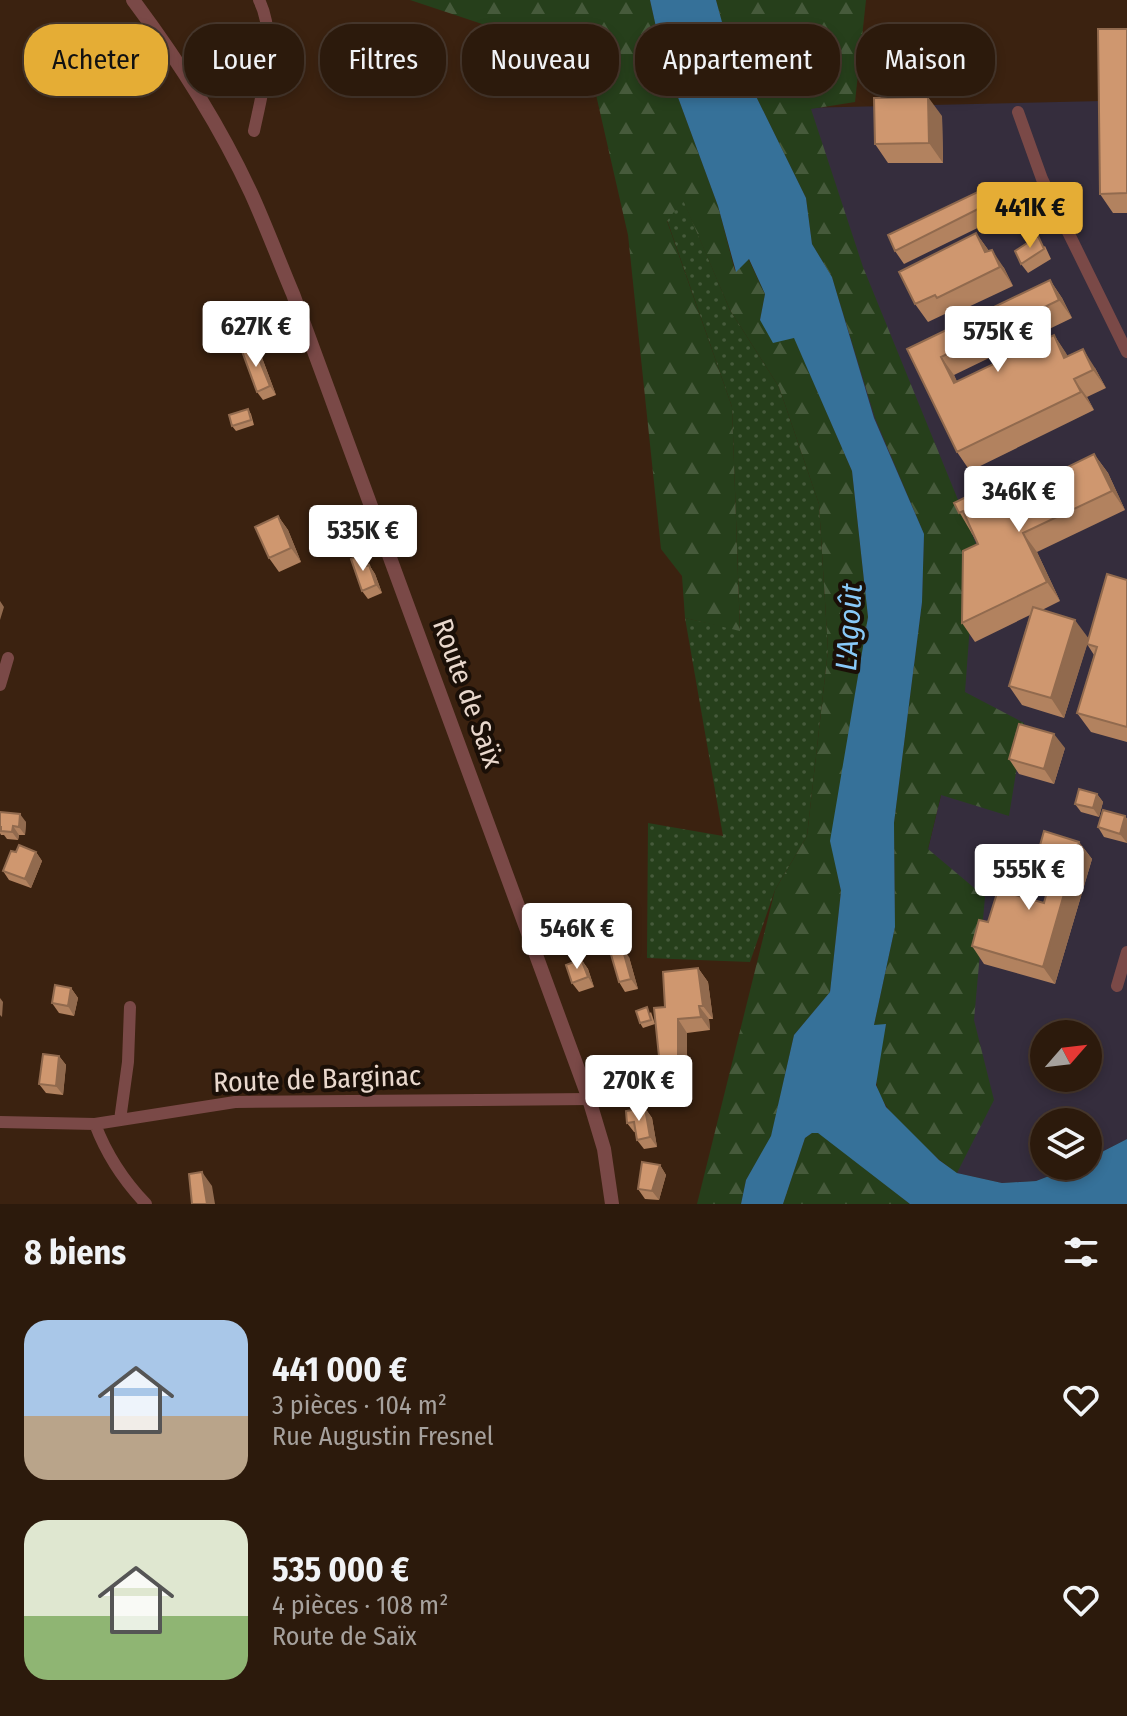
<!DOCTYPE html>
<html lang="fr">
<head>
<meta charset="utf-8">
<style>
	:root { --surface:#2c1a0c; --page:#342315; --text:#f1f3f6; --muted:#a6a19d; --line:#48382d; --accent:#e5ad35 }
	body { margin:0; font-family:"Fira Sans Condensed",sans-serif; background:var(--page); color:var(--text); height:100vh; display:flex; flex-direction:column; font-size:30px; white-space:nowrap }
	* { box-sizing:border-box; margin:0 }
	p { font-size:26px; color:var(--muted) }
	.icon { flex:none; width:44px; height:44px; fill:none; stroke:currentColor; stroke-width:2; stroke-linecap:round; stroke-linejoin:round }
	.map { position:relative; height:1204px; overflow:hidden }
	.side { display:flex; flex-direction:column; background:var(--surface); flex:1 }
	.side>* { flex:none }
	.guide { position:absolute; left:24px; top:24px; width:1080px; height:72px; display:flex; gap:16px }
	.needle { width:52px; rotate:62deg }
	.buttons { position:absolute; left:1030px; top:1020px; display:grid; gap:16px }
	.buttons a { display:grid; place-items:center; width:72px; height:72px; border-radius:50%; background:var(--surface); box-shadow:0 4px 12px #0003,0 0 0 2px var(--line); font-size:40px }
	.price { position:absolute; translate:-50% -68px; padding:0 18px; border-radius:8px; background:#fff; color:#222; font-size:26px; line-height:52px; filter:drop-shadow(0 2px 4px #0008) }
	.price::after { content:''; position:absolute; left:50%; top:48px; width:24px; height:18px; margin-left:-12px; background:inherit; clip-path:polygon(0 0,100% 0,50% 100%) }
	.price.current { background:var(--accent); color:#111 }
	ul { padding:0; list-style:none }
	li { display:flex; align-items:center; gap:24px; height:200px; padding:0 24px }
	li span { display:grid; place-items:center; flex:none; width:224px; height:160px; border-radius:24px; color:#555 }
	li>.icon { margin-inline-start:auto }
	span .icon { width:96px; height:96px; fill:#fffc; stroke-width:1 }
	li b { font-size:34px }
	h2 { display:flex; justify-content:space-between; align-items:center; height:96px; padding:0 24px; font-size:34px }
	.pill { padding:0 28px; border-radius:32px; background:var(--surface); box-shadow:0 4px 12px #0003,0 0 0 2px var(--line); font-size:28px; line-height:72px }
	.pill.current { background:var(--accent); color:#111 }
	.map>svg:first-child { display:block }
	.industrial { fill:#352d3d; fill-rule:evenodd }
	.grass { fill:url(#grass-dots) }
	.forest { fill:url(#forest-firs) }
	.water { fill:#367199 }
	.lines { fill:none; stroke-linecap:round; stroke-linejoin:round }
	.minor { stroke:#7a4947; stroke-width:12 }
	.tertiary { stroke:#7a4947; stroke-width:14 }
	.wall { fill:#b2825f }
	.shaded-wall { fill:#916a4e }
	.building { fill:#cf976f; stroke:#916a4e; stroke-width:2 }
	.labels { text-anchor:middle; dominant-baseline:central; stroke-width:8; stroke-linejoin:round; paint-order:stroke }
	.street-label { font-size:28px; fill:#e9d8cd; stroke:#1a0f07 }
	.water-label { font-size:30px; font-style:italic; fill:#89caf9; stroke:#1a0f07 }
</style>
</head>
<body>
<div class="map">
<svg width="1127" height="1204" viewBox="0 0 1127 1204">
	<defs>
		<pattern id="grass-dots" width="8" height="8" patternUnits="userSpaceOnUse" patternTransform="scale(2)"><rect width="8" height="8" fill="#263f1b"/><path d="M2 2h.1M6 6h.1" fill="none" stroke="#465a3b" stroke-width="1.8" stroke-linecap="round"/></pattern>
		<pattern id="forest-firs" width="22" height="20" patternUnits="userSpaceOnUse" patternTransform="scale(2)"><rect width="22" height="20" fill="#263f1b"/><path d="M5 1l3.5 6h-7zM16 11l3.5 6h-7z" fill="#465a3b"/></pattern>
	</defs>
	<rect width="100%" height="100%" fill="#3b2210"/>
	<path class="industrial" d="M1127,28V1139L1088,1159V1122H1044V1166H1075L1036,1181L1002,1183L957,1173L882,1040L941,795L800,108L1102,101V43ZM1044,1034H1088V1078H1044Z"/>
	<path class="grass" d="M683,199L730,310L779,387L819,504L828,650L807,836L775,890L750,962L647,958L648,823L723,836L685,618L740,630L732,407L667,220Z"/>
	<path class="forest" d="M410,0H650L662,54L718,206L735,271L748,258L765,294L760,320L794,337L852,471L868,617L831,841L841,891L830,992L794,1035L771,1137L746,1180L741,1204H697L775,890L807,836L828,650L819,504L779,387L730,310L683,200L667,221L732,407L740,631L685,618L682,576L661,549L628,235L589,64L512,34Z
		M716,0H866L855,102L811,109L863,267L976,544L965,692L1024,723L1009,816L941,795L928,849L985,897L974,1020L994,1100L957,1173C933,1156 883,1115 877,1086C874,1072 882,1040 886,1025H874L895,927L894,823L922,602L924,534L875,418L832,277L812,244L806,198L725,33Z
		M812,1133H818L826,1137L910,1204H783L805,1138Z"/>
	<path class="water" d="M650,0H716L725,33L806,198L812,244L832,277L874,418L924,534L922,602L894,823L895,927L874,1025L886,1024L876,1085L886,1107L939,1160L957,1173L1002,1183L1036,1181L1075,1166H1088V1159L1127,1139V1204H910L818,1133H812L805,1138L783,1204H741L746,1180L771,1136L794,1035L830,992L841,891L830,841L868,617L852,471L794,338L773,343L760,320L765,294L749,259L736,272L718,206L662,54Z"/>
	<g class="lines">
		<path class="minor" d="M1018,112L1042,179L1127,352
			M254,131C262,93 278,37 259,0
			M0,685L8,658
			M1117,986L1127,952
			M120,1120L128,1062L130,1007
			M0,1122L95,1124L235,1102L589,1099
			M95,1124C107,1156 123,1180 146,1204"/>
		<path class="tertiary" d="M133,0C178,60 219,124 251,193C266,226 279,261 293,294L589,1099L604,1149L612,1204"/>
	</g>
	<path class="wall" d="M1127,29V213H1113L1100,194Z
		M942,116L943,163H888L875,144Z
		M986,188L995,202L1002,216L904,264L895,251Z
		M976,233L989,251L1004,268L1013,286L949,316L947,313L928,322L915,304Z
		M1045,246L1051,259L1028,273L1021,264Z
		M1050,280L1062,298L1072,318L954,375L957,382L1054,335L1068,357L1095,368L1106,388L1087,397L1094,410L970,471L957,452L907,349Z
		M261,355L276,395L263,400L257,392Z
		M248,409L251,414L254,425L236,431L232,426Z
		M1094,454L1108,473L1125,510L1037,552L1060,601L1042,610L1088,638L1127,580V742L1091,732L1077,713L1094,655L1087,644L1064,718L1022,705L1009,686L1030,615L975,642L962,623L978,544L954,503L986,506Z
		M278,516L288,530L301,562L279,572L269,558Z
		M362,554L375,574L382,593L368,599L362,591Z
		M1065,748L1054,784L1019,774L1009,759Z
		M1097,794L1103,802L1099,817L1081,812L1075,804Z
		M0,812L26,822L25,835H19L18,840L7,839L4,835H1L0,833Z
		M1125,816L1127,819V843L1104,837L1098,827Z
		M1079,842L1092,859L1055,984L984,964L972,946L988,922L1044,903L1054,867L1051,866L1039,849Z
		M16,852H36L42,861L31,888L9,880L3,871Z
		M629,957L638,989L625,992L619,982Z
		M581,959L588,969L594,987L579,992L572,983Z
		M698,968L708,982L713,1019H709L710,1030L687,1033V1078L670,1080L660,1066L665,1007Z
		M71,988L78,998L74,1016L59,1013L52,1003Z
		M651,1012L655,1024L643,1028L640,1023Z
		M59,1056L66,1065L63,1095L46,1093L39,1084Z
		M645,1108L652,1118L657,1147L644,1149L637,1140L635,1132H634L627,1123Z
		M660,1165L666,1175L659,1200L645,1199L638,1189Z"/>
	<path class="shaded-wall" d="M928,97L942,116L943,163L929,143Z
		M986,188L995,202L1002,216L992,202Z
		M976,233L989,251L998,270L985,252Z
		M992,250L1004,268L1013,286L1000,267Z
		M1050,280L1062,298L1072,318L1059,300Z
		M1054,335L1066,353L1077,376L1064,358Z
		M254,347L261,355L276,395L270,386Z
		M1083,349L1095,368L1106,388L1093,370Z
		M941,357L954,375L967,402L954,383Z
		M1074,379L1087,397L1094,410L1081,392Z
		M1094,454L1108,473L1125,510L1112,491Z
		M278,516L288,530L301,562L291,548Z
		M1023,533L1037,552L1060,601L1047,582Z
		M362,554L375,574L382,593L376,585Z
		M0,601L4,607L0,620Z
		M1075,620L1089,639L1064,718L1051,698Z
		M1054,734L1065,748L1054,784L1044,769Z
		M1097,794L1103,802L1099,817L1093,808Z
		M20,814L26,822L25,835L19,827Z
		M1125,816L1127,819V843L1120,834Z
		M13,826L19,835L18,840L12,832Z
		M1079,842L1092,859L1055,984L1043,967Z
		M36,852L42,861L31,888L25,879Z
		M622,947L629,957L638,989L631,979Z
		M581,959L588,969L594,987L588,977Z
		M698,968L708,982L713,1019L703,1006Z
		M71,988L78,998L74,1016L68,1006Z
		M0,998L3,1002L2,1017L0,1015Z
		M699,1006L709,1019L710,1030L701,1017Z
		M678,1019L687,1033V1078L678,1065Z
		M59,1056L66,1065L63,1095L56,1086Z
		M645,1108L652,1118L657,1147L650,1137Z
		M660,1165L666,1175L659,1200L652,1191Z
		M202,1172L212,1186L215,1204H207Z"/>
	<path class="building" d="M1098,29H1127V193L1100,194Z
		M928,97L929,143L875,144L874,98Z
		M986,188L992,202L895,251L888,235Z
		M976,233L985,252L992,250L1000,267L937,298L935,295L915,304L899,272Z
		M1038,236L1044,249L1021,264L1015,251Z
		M1050,280L1059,300L941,357L954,383L1054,335L1064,358L1083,349L1093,370L1074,379L1081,392L957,452L907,349Z
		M254,347L270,386L257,392L242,351Z
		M248,409L251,420L232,426L229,415Z
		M1094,454L1112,491L1023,533L1047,582L962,623L963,551L978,544L963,511L959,513L954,503L976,492L984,508Z
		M278,516L291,548L269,558L255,527Z
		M362,554L367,566L369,565L376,585L362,591L351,559Z
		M1107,574L1127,580V727L1077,713L1097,647L1087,644Z
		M1033,607L1075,620L1051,698L1009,686Z
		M1019,724L1054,734L1044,769L1009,759Z
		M1079,789L1097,794L1093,808L1075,804Z
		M1103,810L1125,816L1120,834L1098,827Z
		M0,812L20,814L19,827L13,826L12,832L1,831V827H0Z
		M1044,831L1079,842L1043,967L972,946L979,920L988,922L998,890L1044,903L1057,854L1039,849Z
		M19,845L36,852L25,879L3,871L11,851L16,852Z
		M622,947L631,979L619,982L610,951Z
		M581,959L588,977L572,983L566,965Z
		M698,968L703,1006H699L701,1017L678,1019V1065L660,1066L654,1008L665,1007L663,972Z
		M55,985L71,988L68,1006L52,1003Z
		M647,1007L651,1020L640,1023L636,1011Z
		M43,1054L59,1056L56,1086L39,1084Z
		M645,1108L650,1137L637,1140L634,1122L627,1123L626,1111Z
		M642,1162L660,1165L652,1191L638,1189Z
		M202,1172L207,1204H192L189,1174Z"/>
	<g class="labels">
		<g class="street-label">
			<text transform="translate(468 693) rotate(70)">Route de Saïx</text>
			<text transform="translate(317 1079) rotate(-2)">Route de Barginac</text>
		</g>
		<g class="water-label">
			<text transform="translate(849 627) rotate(-86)">L'Agoût</text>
		</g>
	</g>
</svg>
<div class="buttons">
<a><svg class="needle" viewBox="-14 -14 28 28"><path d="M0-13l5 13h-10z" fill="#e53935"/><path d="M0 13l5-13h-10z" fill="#a6a19d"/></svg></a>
<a><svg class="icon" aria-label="layers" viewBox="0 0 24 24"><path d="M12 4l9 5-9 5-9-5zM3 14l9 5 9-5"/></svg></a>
</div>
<b class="price current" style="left:1030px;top:250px">441K €</b>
<b class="price" style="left:256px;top:369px">627K €</b>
<b class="price" style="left:998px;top:374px">575K €</b>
<b class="price" style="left:1019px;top:534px">346K €</b>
<b class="price" style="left:363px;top:573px">535K €</b>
<b class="price" style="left:1029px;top:912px">555K €</b>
<b class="price" style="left:577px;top:971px">546K €</b>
<b class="price" style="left:639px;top:1123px">270K €</b>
<div class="guide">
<a class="pill current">Acheter</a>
<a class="pill">Louer</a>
<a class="pill">Filtres</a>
<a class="pill">Nouveau</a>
<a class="pill">Appartement</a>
<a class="pill">Maison</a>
</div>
</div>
<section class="side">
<h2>8 biens<svg class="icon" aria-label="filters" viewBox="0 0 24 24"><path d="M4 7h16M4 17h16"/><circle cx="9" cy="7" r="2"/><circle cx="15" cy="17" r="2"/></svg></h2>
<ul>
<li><span style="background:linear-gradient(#a9c7e8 60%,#b9a48a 0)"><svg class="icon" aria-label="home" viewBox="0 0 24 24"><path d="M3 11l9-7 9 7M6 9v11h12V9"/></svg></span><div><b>441 000 €</b><p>3 pièces · 104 m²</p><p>Rue Augustin Fresnel</p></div><svg class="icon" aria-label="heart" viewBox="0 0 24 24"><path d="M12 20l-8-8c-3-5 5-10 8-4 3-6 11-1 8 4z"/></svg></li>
<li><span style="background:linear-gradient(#dfe7d0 60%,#8fb573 0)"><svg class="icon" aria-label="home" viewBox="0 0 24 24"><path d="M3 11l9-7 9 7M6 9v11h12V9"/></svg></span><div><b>535 000 €</b><p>4 pièces · 108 m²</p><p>Route de Saïx</p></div><svg class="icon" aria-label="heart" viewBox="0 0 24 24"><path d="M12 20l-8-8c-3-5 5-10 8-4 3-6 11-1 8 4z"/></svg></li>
</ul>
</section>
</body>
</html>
